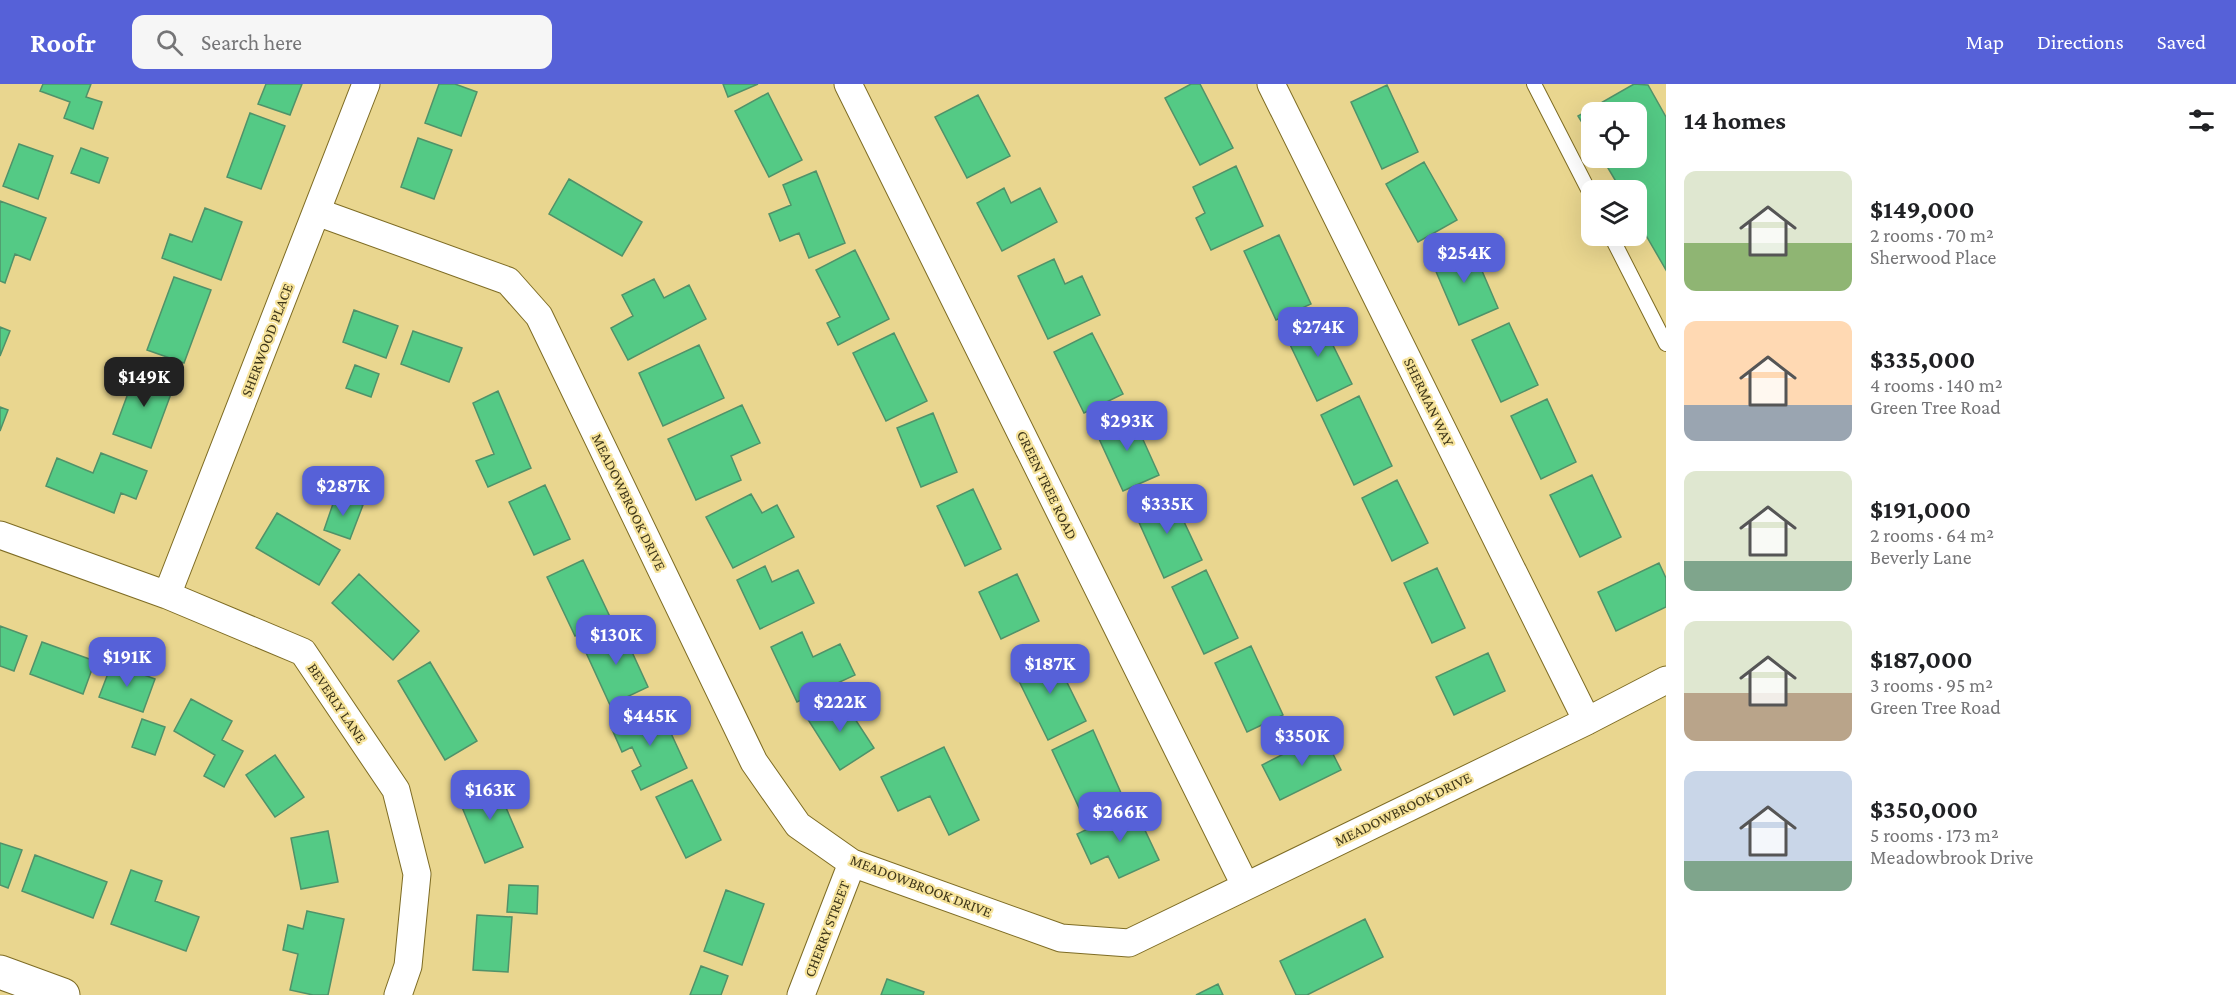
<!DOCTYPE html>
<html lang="en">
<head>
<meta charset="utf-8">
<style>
	:root { --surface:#fff; --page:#f6f6f6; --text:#202124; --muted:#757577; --accent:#5661d8 }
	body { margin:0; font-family:"Crimson Pro",serif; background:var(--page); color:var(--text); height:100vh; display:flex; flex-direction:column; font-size:22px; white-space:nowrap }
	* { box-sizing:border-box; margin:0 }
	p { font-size:20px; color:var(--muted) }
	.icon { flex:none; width:33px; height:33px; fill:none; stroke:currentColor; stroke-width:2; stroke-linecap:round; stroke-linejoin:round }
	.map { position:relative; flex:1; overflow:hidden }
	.side { display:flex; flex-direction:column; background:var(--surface); width:570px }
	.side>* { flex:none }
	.tools { position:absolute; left:1581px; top:18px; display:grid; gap:12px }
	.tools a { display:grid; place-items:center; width:66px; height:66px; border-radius:12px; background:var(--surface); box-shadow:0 6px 24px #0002; font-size:30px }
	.price { position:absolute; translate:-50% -51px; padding:0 14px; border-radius:12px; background:var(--accent); color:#fff; font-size:20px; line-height:39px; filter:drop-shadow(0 2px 3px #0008) }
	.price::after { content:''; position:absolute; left:50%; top:36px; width:18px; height:14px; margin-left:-9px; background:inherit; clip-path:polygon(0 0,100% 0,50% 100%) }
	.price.active { background:#222; color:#fff }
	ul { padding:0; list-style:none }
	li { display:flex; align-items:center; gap:18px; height:150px; padding:0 18px }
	li span { display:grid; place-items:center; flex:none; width:168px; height:120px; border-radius:12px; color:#555 }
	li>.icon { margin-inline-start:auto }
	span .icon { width:72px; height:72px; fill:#fffc; stroke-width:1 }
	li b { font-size:26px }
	h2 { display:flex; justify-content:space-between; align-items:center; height:72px; padding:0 18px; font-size:26px }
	header { display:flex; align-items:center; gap:36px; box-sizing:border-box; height:84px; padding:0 30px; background:var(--accent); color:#fff }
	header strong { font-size:28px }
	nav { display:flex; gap:33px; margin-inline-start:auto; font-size:21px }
	.search { width:420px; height:54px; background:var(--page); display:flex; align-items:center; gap:15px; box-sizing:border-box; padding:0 21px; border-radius:12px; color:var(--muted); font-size:22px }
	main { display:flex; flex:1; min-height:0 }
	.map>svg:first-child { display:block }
	.building { fill:#54ca85; stroke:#509269; stroke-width:1.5 }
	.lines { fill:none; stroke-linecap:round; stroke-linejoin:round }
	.service-casing { stroke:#7e6c24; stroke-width:16 }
	.minor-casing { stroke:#7e6c24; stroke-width:29 }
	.tertiary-casing { stroke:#7e6c24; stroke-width:35 }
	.service { stroke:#fff; stroke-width:14 }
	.minor { stroke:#fff; stroke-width:27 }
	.tertiary { stroke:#fff; stroke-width:33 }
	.labels { text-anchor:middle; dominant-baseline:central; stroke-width:4.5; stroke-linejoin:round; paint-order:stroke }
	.street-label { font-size:15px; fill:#3e3619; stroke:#f6e39b }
</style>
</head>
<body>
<header>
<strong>Roofr</strong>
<div class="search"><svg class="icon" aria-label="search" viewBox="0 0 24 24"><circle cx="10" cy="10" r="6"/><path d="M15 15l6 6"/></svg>Search here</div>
<nav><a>Map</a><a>Directions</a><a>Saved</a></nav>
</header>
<main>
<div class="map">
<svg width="1666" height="911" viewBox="0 0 1666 911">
	<rect width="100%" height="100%" fill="#e9d68f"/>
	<path class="building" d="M43,0H91L86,13L102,18L93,45L64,34L70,18L40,7Z
		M266,0H302L290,31L258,20Z
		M439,0H455L477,8L461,52L425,39Z
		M723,0H758L728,13Z
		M1191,0H1200L1233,64L1200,81L1165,14Z
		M1634,0L1648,1L1666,33V186L1636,134V106H1621L1602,74H1636V28H1592V55L1578,32Z
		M1387,1L1418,68L1382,85L1351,18Z
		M768,9L802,76L769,93L735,27Z
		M978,11L1010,72L967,94L935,33Z
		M250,29L285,42L261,105L227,93Z
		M418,54L452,66L434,115L401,103Z
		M19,60L53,72L38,115L3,102Z
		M81,64L108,74L99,99L71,89Z
		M1424,78L1457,136L1418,158L1386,100Z
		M1236,82L1263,142L1211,166L1196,134L1205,129L1193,103Z
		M816,87L845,159L809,174L799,149L780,157L769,130L791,121L783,101Z
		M569,95L642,138L622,172L549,130Z
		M1004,104L1011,119L1040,104L1057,138L1002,167L977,119Z
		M0,117L46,134L30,176L15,170L5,199L0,197Z
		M205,124L242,138L221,196L162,174L170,150L192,158Z
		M1279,151L1311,220L1276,236L1244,167Z
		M1470,159L1498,224L1459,241L1431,176Z
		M855,166L889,235L838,261L827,239L840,233L816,186Z
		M1054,175L1065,200L1082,192L1100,231L1048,255L1018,192Z
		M174,193L211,206L184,279L147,266Z
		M654,195L664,214L689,201L706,235L628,276L611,244L633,232L622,211Z
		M354,226L398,242L386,274L343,258Z
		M1318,231L1352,300L1317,317L1284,248Z
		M1509,239L1538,301L1501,318L1472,256Z
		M0,243L10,247L0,272Z
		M413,247L462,264L449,298L401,280Z
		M894,249L927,317L886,337L853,269Z
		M1092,249L1123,310L1084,329L1054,268Z
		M699,261L724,314L663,342L639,289Z
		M355,281L379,290L371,313L346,304Z
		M137,285L175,299L151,364L113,350Z
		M498,307L531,384L488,403L476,377L494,370L473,319Z
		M1359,312L1392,382L1354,401L1321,331Z
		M1547,315L1576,378L1541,395L1511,332Z
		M742,321L760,359L731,372L741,396L696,416L668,355Z
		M0,323L8,326L0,347Z
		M933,329L957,388L921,403L897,344Z
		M1131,329L1159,391L1123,407L1095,346Z
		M101,369L147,387L136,415L121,409L114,429L46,402L57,374L93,389Z
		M1592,391L1621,453L1580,473L1550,411Z
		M1397,396L1428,459L1392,477L1362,414Z
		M545,401L570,455L534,471L509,418Z
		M973,405L1001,465L965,482L937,422Z
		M1170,408L1202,476L1164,494L1133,425Z
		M751,410L762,429L777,421L794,453L733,484L706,433Z
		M336,411L363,421L350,455L324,446Z
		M277,429L340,466L319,501L256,464Z
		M583,476L611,535L575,552L547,493Z
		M1659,479L1666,494V523L1616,547L1598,508Z
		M765,482L772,498L798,486L814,519L760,545L737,496Z
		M1437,484L1465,544L1432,559L1404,499Z
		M1206,486L1238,554L1204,570L1172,503Z
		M359,490L419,547L393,576L332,519Z
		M1017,490L1039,537L1001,555L979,508Z
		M0,542L27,552L14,587L0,582Z
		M621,544L648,603L610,621L583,562Z
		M802,548L813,573L840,560L855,591L797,618L771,563Z
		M42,558L95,577L83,610L30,590Z
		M1251,562L1283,631L1247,648L1215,579Z
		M1051,566L1086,637L1048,656L1013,585Z
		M1488,569L1505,607L1454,631L1436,593Z
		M430,578L477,657L445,676L398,597Z
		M112,579L155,595L143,628L99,613Z
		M840,612L874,664L840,686L807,634Z
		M191,615L232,637L222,656L243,667L224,703L204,692L215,671L174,647Z
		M658,621L687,684L641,706L632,687L641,682L632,663L622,668L611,643Z
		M142,635L165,643L155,671L132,663Z
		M1093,646L1121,709L1081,728L1052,666Z
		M1323,650L1341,686L1280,716L1262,681Z
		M944,663L979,736L949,751L930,712L898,727L881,693Z
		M275,671L304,713L275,733L246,691Z
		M494,696L523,763L485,779L457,711Z
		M692,696L721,756L686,774L656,713Z
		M1134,723L1159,776L1119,794L1108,772L1091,780L1077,750Z
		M328,747L338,798L301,805L291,754Z
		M0,759L22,766L8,804L0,801Z
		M35,771L107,798L93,834L22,807Z
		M131,786L162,797L155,817L199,833L186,867L111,840Z
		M509,801L538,802L537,830L507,828Z
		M726,806L764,820L742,881L704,867Z
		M307,827L344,835L328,911H313L290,906L298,870L283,866L288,841L303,845Z
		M477,831L512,833L508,888L473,886Z
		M1365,835L1383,873L1307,911H1296L1280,877Z
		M701,882L728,892L721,911H690Z
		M887,895L924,908L923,911H881Z
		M1218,900L1223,911H1196Z"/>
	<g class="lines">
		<g class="service-casing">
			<path id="service" d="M1534,0L1592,113
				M1611,152L1666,260"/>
		</g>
		<g class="minor-casing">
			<path id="minor" d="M848,0L1245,801
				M1271,0L1587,637
				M317,128L508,197L539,232L754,678L798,741L852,779L1061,854L1129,859L1587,637L1666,596
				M0,451L167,511L303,568L396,706L417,790L408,882L398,911
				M167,511L366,0
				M801,911L852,779"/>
		</g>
		<g class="tertiary-casing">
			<path id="tertiary" d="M0,888L63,911"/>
		</g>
		<use href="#service" class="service"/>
		<use href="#minor" class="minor"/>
		<use href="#tertiary" class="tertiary"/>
	</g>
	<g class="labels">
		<g class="street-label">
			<text transform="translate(267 256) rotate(-69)">SHERWOOD PLACE</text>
			<text transform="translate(1429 318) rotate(64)">SHERMAN WAY</text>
			<text transform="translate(1047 401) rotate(64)">GREEN TREE ROAD</text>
			<text transform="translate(629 418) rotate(64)">MEADOWBROOK DRIVE</text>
			<text transform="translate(337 619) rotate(56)">BEVERLY LANE</text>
			<text transform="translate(1403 725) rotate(-26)">MEADOWBROOK DRIVE</text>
			<text transform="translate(921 802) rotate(21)">MEADOWBROOK DRIVE</text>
			<text transform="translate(827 845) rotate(-69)">CHERRY STREET</text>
		</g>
	</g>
</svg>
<div class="tools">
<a><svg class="icon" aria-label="locate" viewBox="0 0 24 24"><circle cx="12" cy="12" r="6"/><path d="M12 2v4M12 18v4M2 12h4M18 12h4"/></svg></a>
<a><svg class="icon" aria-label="layers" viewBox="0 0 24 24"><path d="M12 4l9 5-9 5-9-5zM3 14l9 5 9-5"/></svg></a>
</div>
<b class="price" style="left:1464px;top:200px">$254K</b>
<b class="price" style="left:1318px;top:274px">$274K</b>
<b class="price active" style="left:144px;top:324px">$149K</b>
<b class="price" style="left:1127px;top:368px">$293K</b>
<b class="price" style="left:343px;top:433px">$287K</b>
<b class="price" style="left:1167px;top:451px">$335K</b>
<b class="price" style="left:616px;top:582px">$130K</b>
<b class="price" style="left:127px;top:604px">$191K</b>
<b class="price" style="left:1050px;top:611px">$187K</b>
<b class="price" style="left:840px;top:649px">$222K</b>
<b class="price" style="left:650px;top:663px">$445K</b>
<b class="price" style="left:1302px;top:683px">$350K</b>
<b class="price" style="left:490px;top:737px">$163K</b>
<b class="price" style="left:1120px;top:759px">$266K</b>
</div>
<section class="side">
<h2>14 homes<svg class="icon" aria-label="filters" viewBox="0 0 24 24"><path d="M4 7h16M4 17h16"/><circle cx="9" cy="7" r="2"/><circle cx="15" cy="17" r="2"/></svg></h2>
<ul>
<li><span style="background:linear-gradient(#dfe7d0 60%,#8fb573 0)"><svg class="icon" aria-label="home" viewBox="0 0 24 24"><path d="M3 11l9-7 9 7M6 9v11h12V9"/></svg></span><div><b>$149,000</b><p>2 rooms · 70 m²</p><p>Sherwood Place</p></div></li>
<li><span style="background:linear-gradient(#ffd9b3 70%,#9aa5b1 0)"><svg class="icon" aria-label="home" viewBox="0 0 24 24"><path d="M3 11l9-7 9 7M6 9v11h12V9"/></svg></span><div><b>$335,000</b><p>4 rooms · 140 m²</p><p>Green Tree Road</p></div></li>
<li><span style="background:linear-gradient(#dfe7d0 75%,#7fa58c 0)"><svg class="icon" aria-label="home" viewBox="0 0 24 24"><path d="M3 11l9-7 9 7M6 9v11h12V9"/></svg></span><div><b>$191,000</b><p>2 rooms · 64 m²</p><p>Beverly Lane</p></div></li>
<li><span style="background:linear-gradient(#dfe7d0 60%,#b9a48a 0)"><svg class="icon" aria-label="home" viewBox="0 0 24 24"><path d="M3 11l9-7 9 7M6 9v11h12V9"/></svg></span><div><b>$187,000</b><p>3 rooms · 95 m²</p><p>Green Tree Road</p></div></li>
<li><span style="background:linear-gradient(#c9d6e8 75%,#7fa58c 0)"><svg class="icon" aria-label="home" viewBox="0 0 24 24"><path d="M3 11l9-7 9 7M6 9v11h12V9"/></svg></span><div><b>$350,000</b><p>5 rooms · 173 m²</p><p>Meadowbrook Drive</p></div></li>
</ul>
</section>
</main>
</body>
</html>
